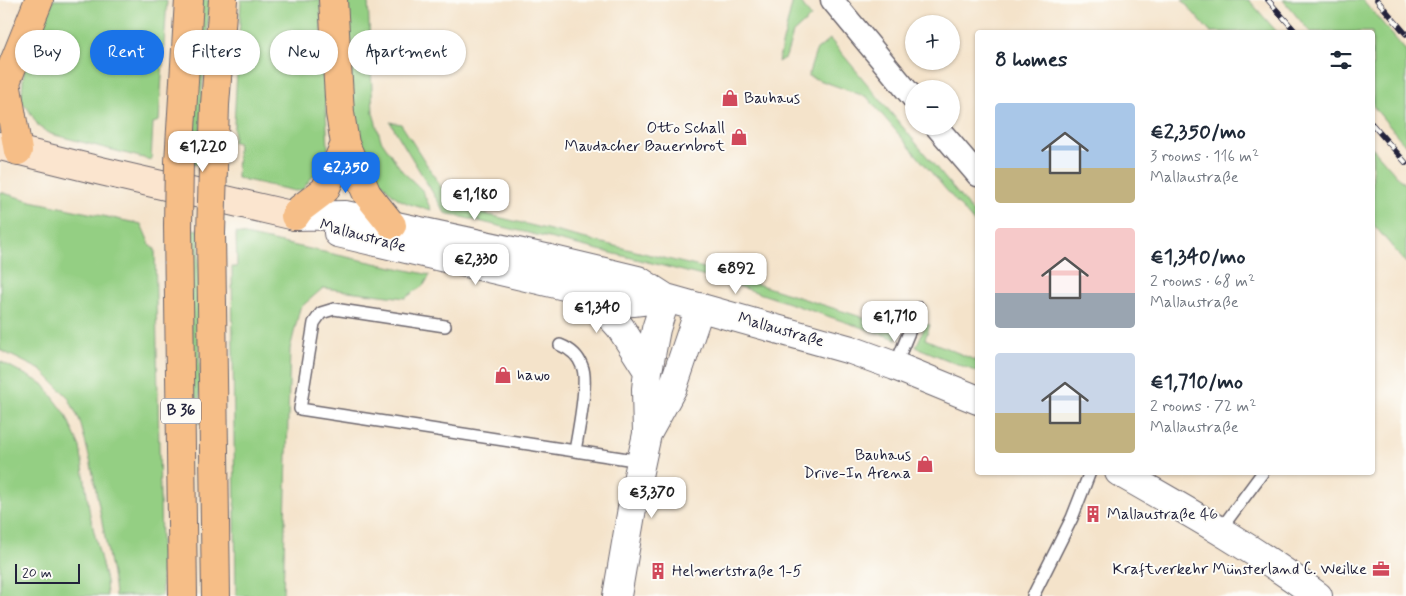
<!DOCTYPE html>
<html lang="en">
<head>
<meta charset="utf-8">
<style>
	:root { --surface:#fff; --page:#f6f6f7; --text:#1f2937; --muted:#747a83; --accent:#1a73e8 }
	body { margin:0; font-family:Mynerve,sans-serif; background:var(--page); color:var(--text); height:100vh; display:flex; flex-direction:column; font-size:19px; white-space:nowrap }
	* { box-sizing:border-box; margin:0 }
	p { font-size:16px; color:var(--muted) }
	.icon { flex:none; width:28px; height:28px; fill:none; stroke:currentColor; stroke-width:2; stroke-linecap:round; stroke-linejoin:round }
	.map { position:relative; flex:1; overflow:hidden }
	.side { position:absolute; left:975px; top:30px; width:400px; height:445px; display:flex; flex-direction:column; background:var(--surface); border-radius:5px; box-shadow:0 1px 4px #0004 }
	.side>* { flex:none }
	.top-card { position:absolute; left:15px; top:30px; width:475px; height:45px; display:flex; gap:10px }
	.buttons { position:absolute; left:905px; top:15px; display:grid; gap:10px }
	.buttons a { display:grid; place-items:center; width:55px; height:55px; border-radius:50%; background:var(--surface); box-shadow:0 1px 4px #0004; font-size:25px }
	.scale { position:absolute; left:15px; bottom:12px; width:65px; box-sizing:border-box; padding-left:5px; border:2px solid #22223b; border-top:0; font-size:14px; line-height:18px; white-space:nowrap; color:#22223b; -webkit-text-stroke:4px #fdfcf7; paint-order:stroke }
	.price { position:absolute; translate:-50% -42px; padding:0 11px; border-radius:10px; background:#fff; color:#222; font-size:16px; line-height:32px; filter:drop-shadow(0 1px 2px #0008) }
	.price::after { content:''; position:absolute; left:50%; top:30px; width:15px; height:11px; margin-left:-8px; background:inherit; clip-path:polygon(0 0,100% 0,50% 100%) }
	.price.active { background:var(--accent); color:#fff }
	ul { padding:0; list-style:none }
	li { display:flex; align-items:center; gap:15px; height:125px; padding:0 20px }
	li span { display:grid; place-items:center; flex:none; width:140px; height:100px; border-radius:5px; color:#555 }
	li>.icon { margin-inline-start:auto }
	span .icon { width:60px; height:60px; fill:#fffc; stroke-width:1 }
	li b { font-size:21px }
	h2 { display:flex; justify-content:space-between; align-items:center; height:60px; padding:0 20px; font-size:21px }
	.pill { padding:0 18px; border-radius:22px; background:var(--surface); box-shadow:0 1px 4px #0004; font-size:18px; line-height:45px }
	.pill.active { background:var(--accent); color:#fff }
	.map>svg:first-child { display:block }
	.green { fill:#94cf83; stroke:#5b785f }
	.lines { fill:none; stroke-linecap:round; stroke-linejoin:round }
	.service-casing { stroke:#6c666d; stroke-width:14 }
	.minor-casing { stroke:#6c666d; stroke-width:25 }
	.tertiary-casing { stroke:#6c666d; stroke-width:30 }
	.secondary-casing { stroke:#6c666d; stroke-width:30 }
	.trunk-casing { stroke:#6c666d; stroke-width:30 }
	.service { stroke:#fff; stroke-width:11 }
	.minor { stroke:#fff; stroke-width:22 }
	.tertiary { stroke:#fff; stroke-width:28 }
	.secondary { stroke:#fbe5cf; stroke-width:28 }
	.trunk { stroke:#f6be87; stroke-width:28 }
	.rail-casing { stroke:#22223b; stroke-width:5.5 }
	.rail { stroke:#fdfcf7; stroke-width:4; stroke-dasharray:11; stroke-linecap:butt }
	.trunk-bridge-casing { stroke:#6c666d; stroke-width:30; stroke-linecap:butt }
	.trunk-bridge { stroke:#f6be87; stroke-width:28 }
	.labels { text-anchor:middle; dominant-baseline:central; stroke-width:4; stroke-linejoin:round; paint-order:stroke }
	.shield { fill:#fdfcf7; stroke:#646373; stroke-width:1 }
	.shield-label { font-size:15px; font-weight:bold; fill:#22223b }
	.poi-label { font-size:16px; fill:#22223b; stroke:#fdfcf7; text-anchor:start }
	.street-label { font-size:16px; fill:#22223b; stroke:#fdfcf7 }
</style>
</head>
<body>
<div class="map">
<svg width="1406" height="596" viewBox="0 0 1406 596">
	<rect width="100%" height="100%" fill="#fdfcf7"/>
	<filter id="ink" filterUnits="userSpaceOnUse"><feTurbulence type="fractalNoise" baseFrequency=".02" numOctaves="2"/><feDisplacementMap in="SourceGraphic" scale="10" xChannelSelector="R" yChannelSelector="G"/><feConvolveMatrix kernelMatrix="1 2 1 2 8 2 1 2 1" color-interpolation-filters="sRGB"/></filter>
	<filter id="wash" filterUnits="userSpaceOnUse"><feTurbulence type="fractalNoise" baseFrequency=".0096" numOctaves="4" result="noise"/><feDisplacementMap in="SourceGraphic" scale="20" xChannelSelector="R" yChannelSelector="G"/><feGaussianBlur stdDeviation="1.12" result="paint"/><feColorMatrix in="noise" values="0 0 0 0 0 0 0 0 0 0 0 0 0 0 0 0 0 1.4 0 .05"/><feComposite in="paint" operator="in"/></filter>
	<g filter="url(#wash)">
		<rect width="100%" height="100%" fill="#f4e3ca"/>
		<path class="green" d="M53,0H167L159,121L153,123L151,160L51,134L39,127L27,107L21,102L24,70Z
			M201,0H210L203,80L199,164H191Z
			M241,0H320L328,148L325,167L322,173L316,172L302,190L295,191L237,178L238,143L233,142Z
			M342,0H368L373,113L381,140L402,171L422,190L431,210C400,202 396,201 377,176L372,178L351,107Z
			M793,0H799L811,17L793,33L786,57L778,62Z
			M1182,0H1249L1277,32H1210Z
			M1283,0H1363L1406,51V146L1373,106L1372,32H1310Z
			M830,39L977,217V226L867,97L808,76L816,51Z
			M390,122L401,124L453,206L716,271L896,328L901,314L905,315L896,339L729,283L640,260L445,213Z
			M1372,147L1406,186V263L1373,224Z
			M0,192L31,201L141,224L151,247L155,249L162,596H115L114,585L91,464L80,421L68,397L41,370L0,350Z
			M190,229L199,230L200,423L192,422Z
			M236,233L430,275L424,285L405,298L323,288L300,308L290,349L283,596H236L232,267H237Z
			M926,324L930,325L925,339L977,361V372L916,347Z
			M0,361L43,384L65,413L80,447L90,515L106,581L107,596H0Z"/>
	</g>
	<g filter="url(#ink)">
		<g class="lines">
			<g class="service-casing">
				<path id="service" d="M445,326L334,309L321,313L314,323L300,409L575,451
					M560,345C570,349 578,355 582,366C589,381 578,432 575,451L641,461
					M895,366L919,308
					M1220,530L1263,472
					M1033,596L1072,518L1090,472"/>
			</g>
			<g class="minor-casing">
				<path id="minor" d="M832,0L914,99
					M936,126L978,175"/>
			</g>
			<g class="tertiary-casing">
				<path id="tertiary" d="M295,216L345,215L550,259L638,280L666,298L851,350L895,366L978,400
					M338,233L633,302L666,298
					M576,294L611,317L620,327L648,371
					M647,434L673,387L700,307
					M1119,472C1187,511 1255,549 1318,596
					M617,596L636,485L647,434L646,389L648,371L656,329L666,298"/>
			</g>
			<g class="secondary-casing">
				<path id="secondary" d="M0,146L101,171L295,216"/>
			</g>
			<g class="trunk-casing">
				<path id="trunk" d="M333,0L340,113L345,144L367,194L392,225
					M6,82L18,151
					M0,89L6,82L39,0
					M179,162L189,0
					M213,169L215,105L223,0
					M295,216L300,209L325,190L345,144
					M178,226L183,596
					M211,233L216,596"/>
			</g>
			<use href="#service" class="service"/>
			<use href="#minor" class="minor"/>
			<use href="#tertiary" class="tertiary"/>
			<use href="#secondary" class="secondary"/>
			<use href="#trunk" class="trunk"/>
			<g class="rail-casing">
				<path id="rail" d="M1268,0L1296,32
					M1377,0L1406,34
					M1372,124L1406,163"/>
			</g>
			<use href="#rail" class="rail"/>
			<g class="trunk-bridge-casing">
				<path id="trunk-bridge" d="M178,226L179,162
					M211,233L213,169"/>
			</g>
			<use href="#trunk-bridge" class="trunk-bridge"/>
		</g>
	</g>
	<defs>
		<g id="shop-bare" transform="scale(1.35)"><path d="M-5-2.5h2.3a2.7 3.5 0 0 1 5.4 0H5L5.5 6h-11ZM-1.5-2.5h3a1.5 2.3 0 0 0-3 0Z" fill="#d1495b" stroke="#fdfcf7" stroke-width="2.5" paint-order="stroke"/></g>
		<g id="building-bare" transform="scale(1.35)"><path d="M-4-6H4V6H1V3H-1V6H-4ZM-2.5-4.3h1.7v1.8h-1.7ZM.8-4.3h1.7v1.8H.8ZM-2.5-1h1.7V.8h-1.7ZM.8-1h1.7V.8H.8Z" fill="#d1495b" stroke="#fdfcf7" stroke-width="2.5" paint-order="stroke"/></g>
		<g id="office-bare" transform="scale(1.35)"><path d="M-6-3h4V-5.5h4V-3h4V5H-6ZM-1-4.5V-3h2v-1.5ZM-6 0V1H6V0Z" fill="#d1495b" stroke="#fdfcf7" stroke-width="2.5" paint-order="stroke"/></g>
	</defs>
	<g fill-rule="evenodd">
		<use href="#shop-bare" x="730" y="98"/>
		<use href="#shop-bare" x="739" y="137"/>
		<use href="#shop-bare" x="503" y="375"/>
		<use href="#shop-bare" x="925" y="464"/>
		<use href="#building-bare" x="1093" y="514"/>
		<use href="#office-bare" x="1381" y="569"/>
		<use href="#building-bare" x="658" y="571"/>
	</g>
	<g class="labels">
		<rect class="shield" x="161" y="398.5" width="40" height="25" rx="4"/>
		<g class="shield-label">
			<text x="181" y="411">B 36</text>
		</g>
		<g class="poi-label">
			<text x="744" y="98">Bauhaus</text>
			<text x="725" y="128" text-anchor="end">Otto Schall<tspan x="725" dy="18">Maudacher Bauernbrot</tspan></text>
			<text x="517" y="375">hawo</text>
			<text x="911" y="455" text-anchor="end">Bauhaus<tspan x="911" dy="18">Drive-In Arena</tspan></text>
			<text x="1107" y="514">Mallaustraße 46</text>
			<text x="1367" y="569" text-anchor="end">Kraftverkehr Münsterland C. Weilke</text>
			<text x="672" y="571">Helmertstraße 1-5</text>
		</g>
		<g class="street-label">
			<text transform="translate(363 236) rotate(15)">Mallaustraße</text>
			<text transform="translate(781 330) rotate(16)">Mallaustraße</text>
		</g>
	</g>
</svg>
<div class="buttons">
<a>+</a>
<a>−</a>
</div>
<div class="scale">20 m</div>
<b class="price" style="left:203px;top:173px">€1,220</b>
<b class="price active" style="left:346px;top:194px">€2,350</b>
<b class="price" style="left:475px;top:221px">€1,180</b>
<b class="price" style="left:476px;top:286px">€2,330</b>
<b class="price" style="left:736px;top:295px">€892</b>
<b class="price" style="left:597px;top:334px">€1,340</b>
<b class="price" style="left:895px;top:343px">€1,710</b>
<b class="price" style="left:652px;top:519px">€3,370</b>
<div class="top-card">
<a class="pill">Buy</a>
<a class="pill active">Rent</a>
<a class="pill">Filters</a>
<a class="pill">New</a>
<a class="pill">Apartment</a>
</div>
<section class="side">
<h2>8 homes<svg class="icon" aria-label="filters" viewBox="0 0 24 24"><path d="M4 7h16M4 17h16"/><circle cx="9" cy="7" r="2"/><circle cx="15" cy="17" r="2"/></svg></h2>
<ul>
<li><span style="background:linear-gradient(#a9c7e8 65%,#c2b280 0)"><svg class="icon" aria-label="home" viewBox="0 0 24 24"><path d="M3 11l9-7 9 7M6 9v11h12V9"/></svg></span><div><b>€2,350/mo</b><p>3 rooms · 116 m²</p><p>Mallaustraße</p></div></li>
<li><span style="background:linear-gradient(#f6c9c9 65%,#9aa5b1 0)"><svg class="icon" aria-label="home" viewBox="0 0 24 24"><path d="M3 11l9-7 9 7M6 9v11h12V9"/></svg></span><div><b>€1,340/mo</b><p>2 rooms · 68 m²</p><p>Mallaustraße</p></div></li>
<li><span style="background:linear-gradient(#c9d6e8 60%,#c2b280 0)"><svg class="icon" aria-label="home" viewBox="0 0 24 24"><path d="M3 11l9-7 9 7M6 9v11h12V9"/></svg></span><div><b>€1,710/mo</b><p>2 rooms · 72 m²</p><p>Mallaustraße</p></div></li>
</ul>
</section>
</div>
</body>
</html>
